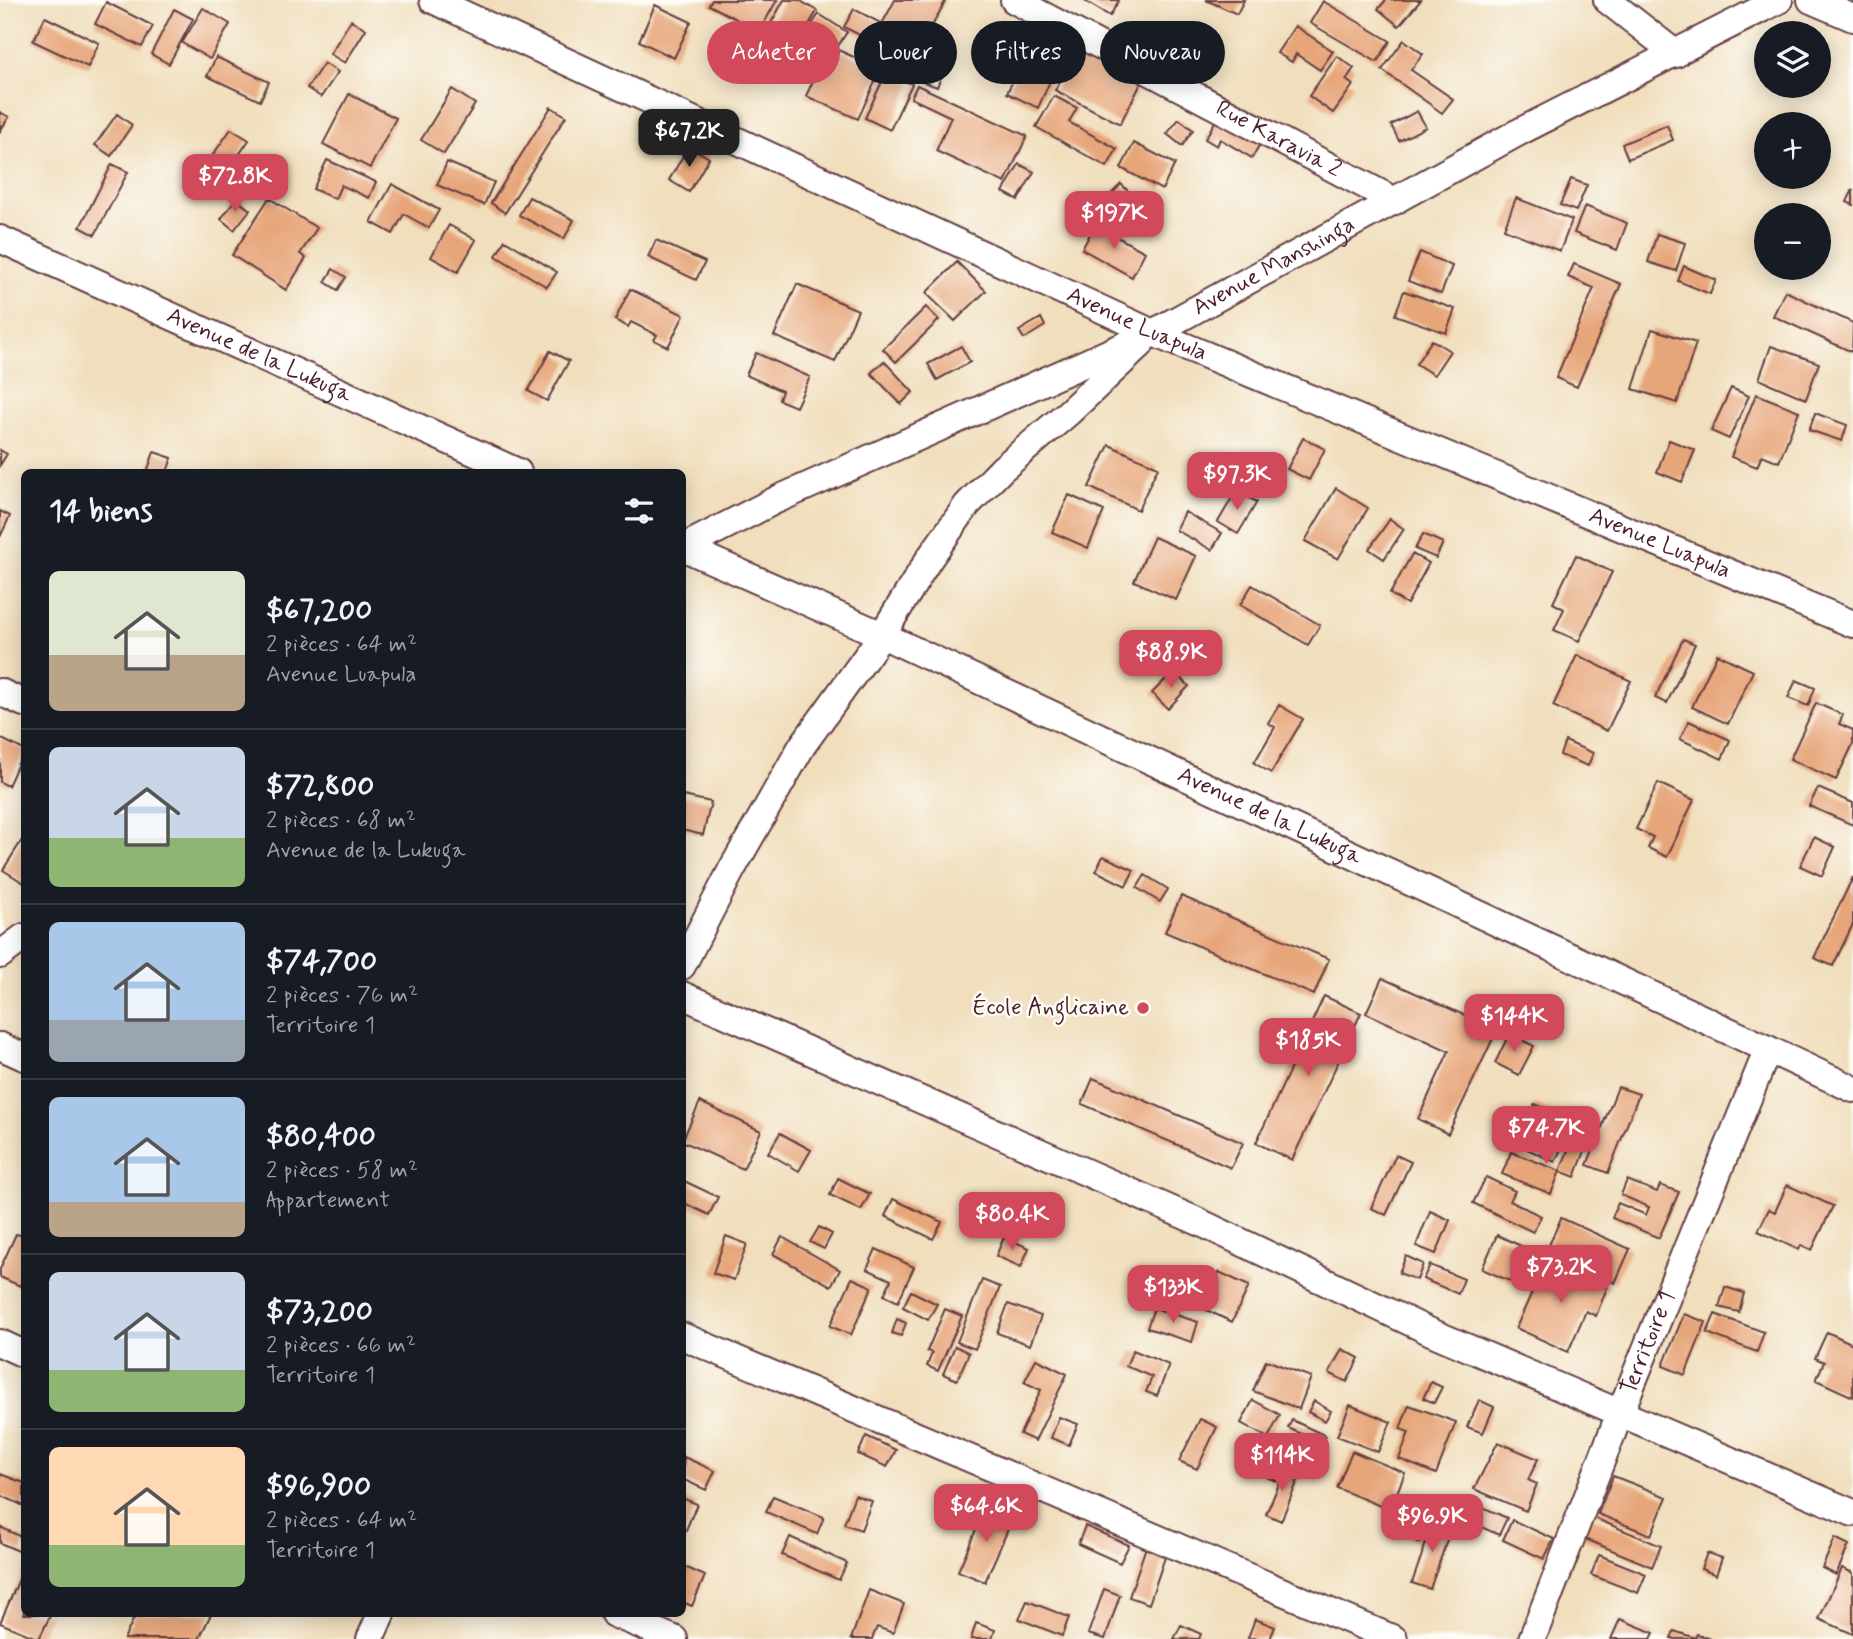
<!DOCTYPE html>
<html lang="fr">
<head>
<meta charset="utf-8">
<style>
	:root { --surface:#171b24; --page:#242831; --text:#f1f3f6; --muted:#9ea1a6; --line:#363941; --accent:#d1495b }
	body { margin:0; font-family:Mynerve,sans-serif; background:var(--page); color:var(--text); height:100vh; display:flex; flex-direction:column; font-size:26px; white-space:nowrap }
	* { box-sizing:border-box; margin:0 }
	p { font-size:23px; color:var(--muted) }
	.icon { flex:none; width:38px; height:38px; fill:none; stroke:currentColor; stroke-width:2; stroke-linecap:round; stroke-linejoin:round }
	.map { position:relative; flex:1; overflow:hidden }
	.panel { position:absolute; left:21px; top:469px; width:665px; height:1148px; display:flex; flex-direction:column; background:var(--surface); border-radius:10px; box-shadow:0 4px 18px #0003 }
	.panel>* { flex:none }
	.hud { position:absolute; left:707px; top:21px; width:665px; height:63px; display:flex; gap:14px }
	.fabs { position:absolute; left:1754px; top:21px; display:grid; gap:14px }
	.fabs a { display:grid; place-items:center; width:77px; height:77px; border-radius:50%; background:var(--surface); box-shadow:0 4px 18px #0003; font-size:35px }
	.price { position:absolute; translate:-50% -60px; padding:0 16px; border-radius:14px; background:var(--accent); color:#fff; font-size:23px; line-height:46px; filter:drop-shadow(0 2px 4px #0008) }
	.price::after { content:''; position:absolute; left:50%; top:42px; width:21px; height:16px; margin-left:-10px; background:inherit; clip-path:polygon(0 0,100% 0,50% 100%) }
	.price.selected { background:#222; color:#fff }
	ul { padding:0; list-style:none }
	li { display:flex; align-items:center; gap:21px; height:175px; padding:0 28px }
	li+li { border-top:2px solid var(--line) }
	li span { display:grid; place-items:center; flex:none; width:196px; height:140px; border-radius:10px; color:#555 }
	li>.icon { margin-inline-start:auto }
	span .icon { width:84px; height:84px; fill:#fffc; stroke-width:1 }
	li b { font-size:30px }
	h2 { display:flex; justify-content:space-between; align-items:center; height:84px; padding:0 28px; font-size:30px }
	.pill { padding:0 24px; border-radius:32px; background:var(--surface); box-shadow:0 4px 18px #0003; font-size:24px; line-height:63px }
	.pill.selected { background:var(--accent); color:#fff }
	.map>svg:first-child { display:block }
	.building { fill:#e7a67a }
	.lines { fill:none; stroke-linecap:round; stroke-linejoin:round }
	.minor-casing { stroke:#633c41; stroke-width:30 }
	.minor { stroke:#fff; stroke-width:26 }
	.poi-dot { fill:#d1495b; stroke:#fdfcf7; stroke-width:2.5 }
	.labels { text-anchor:middle; dominant-baseline:central; stroke-width:5; stroke-linejoin:round; paint-order:stroke }
	.street-label { font-size:23px; fill:#4a1f2b; stroke:#fdfcf7 }
	.poi-label { font-size:23px; fill:#4a1f2b; stroke:#fdfcf7; text-anchor:end }
</style>
</head>
<body>
<div class="map">
<svg width="1853" height="1639" viewBox="0 0 1853 1639">
	<rect width="100%" height="100%" fill="#fdfcf7"/>
	<filter id="ink" filterUnits="userSpaceOnUse"><feTurbulence type="fractalNoise" baseFrequency=".0143" numOctaves="2"/><feDisplacementMap in="SourceGraphic" scale="14" xChannelSelector="R" yChannelSelector="G"/><feConvolveMatrix kernelMatrix="1 2 1 2 8 2 1 2 1" color-interpolation-filters="sRGB"/></filter>
	<filter id="wash" filterUnits="userSpaceOnUse"><feTurbulence type="fractalNoise" baseFrequency=".00686" numOctaves="4" result="noise"/><feDisplacementMap in="SourceGraphic" scale="28" xChannelSelector="R" yChannelSelector="G"/><feGaussianBlur stdDeviation="1.57" result="paint"/><feColorMatrix in="noise" values="0 0 0 0 0 0 0 0 0 0 0 0 0 0 0 0 0 1.4 0 .05"/><feComposite in="paint" operator="in"/></filter>
	<g filter="url(#wash)">
		<rect width="100%" height="100%" fill="#f0debc"/>
		<g id="blocks">
			<path class="building" d="M712,0H777L755,39L734,28L738,20L709,5Z
				M784,0H799L817,11L800,40L771,23Z
				M895,0H946L915,58L875,38L873,42L844,27L854,9L882,24Z
				M1083,0H1119L1110,16Z
				M1206,0H1244L1237,14Z
				M1386,0H1421L1399,26L1378,9Z
				M1323,1L1390,41L1377,62L1310,23Z
				M106,2L153,26L142,47L95,24Z
				M655,5L691,22L674,58L639,41Z
				M203,8L230,24L210,59L182,43Z
				M174,9L193,19L169,64L151,54Z
				M819,14L847,32L838,46L810,27Z
				M45,17L99,43L88,67L33,41Z
				M351,20L366,29L345,63L330,54Z
				M1295,26L1333,51L1320,70L1296,54L1292,62L1277,53Z
				M1033,37L1064,50L1038,108L1007,93Z
				M1404,40L1423,54L1411,70L1453,99L1442,113L1382,70Z
				M1080,42L1145,76L1120,124L1055,90Z
				M928,45L950,54L937,87L915,79Z
				M829,46L881,69L858,119L806,96Z
				M1337,56L1354,68L1346,80L1353,85L1333,113L1309,96Z
				M216,57L269,82L260,101L207,76Z
				M324,63L338,72L321,97L307,88Z
				M886,73L912,84L890,130L865,118Z
				M917,85L1027,136L1005,183L936,151L951,117L911,98Z
				M452,89L475,104L444,154L421,140Z
				M349,94L396,118L370,168L323,144Z
				M1054,96L1077,108L1069,122L1117,149L1107,167L1036,127Z
				M551,107L566,116L505,213L491,203Z
				M1417,111L1426,127L1399,141L1391,125Z
				M0,112L9,117L0,131Z
				M117,114L132,125L111,156L95,145Z
				M1219,115L1262,140L1252,158L1220,139L1217,146L1205,139Z
				M1179,119L1193,130L1182,146L1167,134Z
				M1667,125L1673,140L1628,159L1622,144Z
				M231,129L249,140L212,194L194,182Z
				M1134,143L1175,164L1162,190L1121,168Z
				M689,146L709,158L689,192L669,180Z
				M327,160L376,182L369,198L341,185L335,199L313,189Z
				M447,162L494,182L484,205L437,185Z
				M112,164L128,172L95,235L80,227Z
				M1019,164L1034,172L1018,200L1003,192Z
				M1571,179L1587,185L1576,211L1560,205Z
				M392,184L439,210L429,228L404,214L393,234L371,222Z
				M1121,184L1134,197L1109,223L1096,210Z
				M1853,189V205L1847,202Z
				M529,197L574,220L564,239L519,215Z
				M269,198L317,228L300,254L306,258L286,290L232,255Z
				M1516,198L1572,220L1560,251L1504,229Z
				M236,199L250,210L234,230L221,219Z
				M1585,206L1627,223L1617,250L1574,233Z
				M1081,210L1093,218L1084,232L1072,224Z
				M449,225L476,240L458,272L431,257Z
				M1095,225L1145,252L1132,277L1082,249Z
				M1657,234L1685,243L1676,271L1648,262Z
				M505,240L557,272L547,287L496,256Z
				M656,240L705,262L696,280L648,257Z
				M1420,252L1452,266L1441,294L1408,281Z
				M957,262L986,291L955,321L926,293Z
				M1574,264L1621,284L1577,387L1556,378L1594,288L1568,277Z
				M1684,266L1716,280L1710,294L1678,281Z
				M333,269L346,277L338,290L325,282Z
				M797,284L858,310L835,362L774,336Z
				M630,289L684,315L668,347L654,340L657,335L631,322L628,327L615,320Z
				M1404,291L1455,309L1446,333L1395,315Z
				M1785,291L1853,323L1852,352L1773,316Z
				M926,307L939,320L896,362L883,349Z
				M1041,318L1045,326L1024,339L1019,331Z
				M1652,329L1696,343L1677,403L1633,389Z
				M1432,340L1450,351L1434,375L1416,364Z
				M961,346L970,362L937,380L928,364Z
				M1771,346L1819,363L1806,399L1759,379Z
				M550,351L569,361L547,401L528,391Z
				M756,353L810,377L796,407L779,400L782,391L746,375Z
				M884,361L913,392L901,404L871,373Z
				M1731,388L1749,396L1729,439L1711,431Z
				M1756,394L1799,411L1779,462L1762,455L1757,467L1731,457Z
				M1815,413L1847,425L1842,441L1809,430Z
				M1303,438L1325,449L1309,480L1287,469Z
				M1669,440L1695,450L1682,482L1657,472Z
				M1109,445L1158,467L1138,510L1089,487Z
				M0,450L7,454L0,465Z
				M154,452L172,458L167,472H147Z
				M1336,488L1368,508L1338,559L1305,541Z
				M1236,491L1257,502L1238,534L1218,522Z
				M1069,495L1104,511L1088,548L1052,532Z
				M0,511L10,516L0,537Z
				M1185,512L1222,533L1212,550L1176,530Z
				M1390,519L1404,529L1384,559L1369,549Z
				M1423,534L1443,543L1436,558L1415,549Z
				M1154,537L1196,556L1176,600L1134,581Z
				M1412,554L1429,563L1407,604L1390,594Z
				M1576,555L1612,572L1579,641L1554,630L1564,609L1553,603Z
				M1252,585L1320,625L1308,645L1240,605Z
				M1683,639L1695,644L1667,703L1655,698Z
				M1189,640L1207,650L1194,672L1177,663Z
				M1717,654L1753,671L1728,724L1692,707Z
				M1577,655L1631,681L1607,731L1553,706Z
				M1174,671L1189,686L1168,709L1152,693Z
				M1796,680L1815,688L1808,706L1788,698Z
				M1816,703L1843,715L1839,724L1853,730V744L1836,780L1790,759Z
				M1279,705L1303,719L1271,773L1254,763L1275,727L1268,723Z
				M1689,721L1730,740L1722,759L1680,739Z
				M0,738L24,750L8,786L0,782Z
				M1565,741L1593,753L1588,766L1560,755Z
				M1658,783L1694,800L1667,857L1648,848L1653,837L1636,829Z
				M1818,788L1853,803V825L1809,806Z
				M683,796L711,802L703,835L682,830Z
				M1814,837L1835,847L1822,876L1800,866Z
				M22,840L24,842V883L3,870Z
				M1103,856L1134,870L1126,886L1096,871Z
				M1145,875L1168,889L1160,902L1137,888Z
				M1853,877V924L1833,966L1814,958Z
				M1181,896L1329,959L1314,995L1165,932Z
				M1382,978L1497,1030L1448,1134L1418,1119L1449,1051L1366,1013Z
				M1324,996L1361,1013L1292,1160L1256,1143Z
				M1509,1034L1534,1046L1519,1075L1495,1063Z
				M1093,1078L1243,1143L1231,1168L1082,1104Z
				M1618,1087L1639,1094L1608,1173L1587,1165Z
				M700,1102L761,1131L743,1169L682,1141Z
				M1535,1104L1574,1122L1555,1162L1516,1144Z
				M1575,1132L1590,1138L1575,1177L1560,1171L1551,1194L1502,1174L1511,1152L1560,1171Z
				M780,1133L811,1150L799,1171L768,1153Z
				M1396,1155L1411,1162L1386,1215L1371,1208Z
				M1486,1177L1515,1191L1510,1201L1541,1216L1533,1232L1473,1203Z
				M838,1178L870,1194L861,1210L830,1195Z
				M682,1180L718,1197L709,1215L682,1202Z
				M1627,1180L1657,1192L1660,1185L1679,1192L1659,1238L1612,1218L1618,1203L1646,1215L1649,1207L1621,1195Z
				M1787,1185L1833,1206L1812,1250L1801,1245L1799,1250L1758,1231L1769,1209L1775,1212Z
				M893,1199L942,1222L933,1239L885,1216Z
				M1430,1211L1450,1220L1436,1254L1416,1246Z
				M1561,1218L1630,1249L1615,1283L1546,1252Z
				M819,1227L832,1234L824,1249L810,1242Z
				M16,1234L24,1236V1277L20,1286L0,1277V1269Z
				M1497,1235L1530,1250L1514,1283L1482,1269Z
				M726,1236L747,1244L734,1280L713,1273Z
				M782,1237L840,1270L831,1286L773,1254Z
				M1004,1237L1029,1248L1021,1267L996,1256Z
				M876,1249L914,1267L898,1302L884,1295L891,1280L867,1269Z
				M1406,1256L1423,1264L1417,1280L1399,1273Z
				M1545,1259L1608,1285L1596,1316L1586,1311L1568,1352L1516,1328L1536,1283L1545,1287L1549,1278L1539,1274Z
				M1430,1265L1464,1279L1458,1294L1423,1279Z
				M1219,1272L1249,1286L1232,1322L1202,1308Z
				M852,1278L872,1287L851,1335L830,1326Z
				M982,1280L1000,1287L975,1349L957,1342Z
				M1725,1287L1744,1293L1739,1312L1719,1307Z
				M911,1291L937,1304L928,1320L903,1307Z
				M1008,1304L1041,1316L1030,1345L997,1333Z
				M1154,1308L1198,1322L1192,1342L1147,1328Z
				M945,1309L962,1316L938,1371L927,1366L932,1353L927,1351Z
				M1684,1314L1706,1322L1685,1375L1663,1366Z
				M1715,1314L1764,1332L1757,1352L1707,1333Z
				M897,1319L906,1323L901,1336L892,1333Z
				M1827,1332L1853,1344V1397L1816,1380L1824,1362L1815,1358Z
				M955,1346L969,1353L957,1380L943,1374Z
				M1342,1349L1359,1358L1347,1382L1329,1373Z
				M1133,1350L1169,1365L1157,1396L1146,1392L1152,1377L1126,1366Z
				M1036,1359L1067,1374L1035,1441L1020,1434L1041,1390L1024,1382Z
				M1266,1360L1311,1377L1299,1409L1253,1391Z
				M1431,1382L1442,1387L1434,1403L1423,1398Z
				M1253,1400L1280,1415L1268,1438L1241,1423Z
				M1479,1400L1494,1407L1483,1433L1467,1427Z
				M1314,1401L1331,1411L1325,1421L1308,1412Z
				M1350,1405L1391,1422L1378,1452L1337,1436Z
				M1409,1405L1456,1422L1436,1474L1399,1459L1409,1432L1400,1429Z
				M1059,1417L1078,1424L1069,1445L1051,1438Z
				M1200,1419L1217,1427L1197,1469L1179,1461Z
				M1292,1420L1326,1436L1307,1475L1273,1460L1278,1450L1294,1458L1304,1435L1288,1428Z
				M866,1436L896,1450L887,1467L858,1454Z
				M1498,1442L1538,1459L1528,1480L1537,1484L1526,1511L1474,1489Z
				M1352,1451L1405,1473L1390,1510L1337,1488Z
				M684,1457L715,1471L706,1490L682,1479Z
				M1273,1467L1299,1478L1281,1521L1266,1514L1280,1482L1268,1478Z
				M0,1474L24,1483V1506L0,1495Z
				M1613,1476L1667,1497L1651,1535L1598,1514Z
				M855,1495L872,1501L861,1530L844,1524Z
				M773,1496L824,1517L817,1534L766,1512Z
				M682,1498L697,1504L683,1537H682Z
				M1407,1498L1436,1512L1420,1543L1391,1530Z
				M1467,1500L1507,1518L1499,1535L1459,1517Z
				M986,1507L1013,1518L985,1582L958,1571Z
				M1592,1517L1661,1546L1652,1567L1583,1538Z
				M1434,1520L1452,1526L1430,1589L1412,1583Z
				M1512,1520L1554,1539L1544,1559L1503,1540Z
				M1085,1526L1129,1545L1120,1563L1078,1544Z
				M0,1527L24,1538L21,1552L0,1543Z
				M790,1537L847,1563L839,1580L782,1555Z
				M1835,1538L1849,1545L1836,1575L1822,1568Z
				M1146,1547L1166,1554L1149,1604L1129,1597Z
				M1707,1553L1722,1558L1716,1575L1701,1569Z
				M1599,1555L1646,1574L1638,1593L1591,1575Z
				M685,1567L705,1576L692,1606L682,1602Z
				M24,1568V1614H51L39,1639L0,1623Z
				M1842,1568L1853,1573V1634L1819,1619Z
				M1104,1589L1120,1595L1105,1639L1088,1634Z
				M869,1590L904,1604L893,1633L877,1627L872,1639H851Z
				M1027,1601L1069,1617L1062,1636L1019,1619Z
				M136,1614H211L199,1639H124Z
				M1255,1619L1275,1627L1270,1639L1248,1638Z
				M1620,1619L1654,1633L1651,1639H1611Z
				M976,1623L995,1630L992,1639H971Z
				M1181,1625L1201,1634L1199,1639H1174Z
				M1674,1631L1695,1638L1697,1634L1711,1639H1671Z"/>
		</g>
	</g>
	<g filter="url(#ink)">
		<use href="#blocks" fill-opacity="0" stroke="#633c41" stroke-width="2"/>
		<g class="lines">
			<g class="minor-casing">
				<g id="minor">
					<path id="s1" d="M433,0L1153,333L1853,624"/>
					<path id="s2" d="M1014,0L1395,201"/>
					<path d="M1607,0L1676,54"/>
					<path d="M1811,0L1853,18"/>
					<path id="s3" d="M0,239L518,472"/>
					<path id="s4" d="M682,547L882,635L1853,1089"/>
					<path id="s5" d="M682,548L776,500L1153,333L1519,132L1779,0"/>
					<path d="M0,692L24,703"/>
					<path d="M0,955L24,937"/>
					<path d="M682,966L732,869L802,746L882,635L929,559L967,505L1002,469L1069,412L1140,345"/>
					<path d="M682,995L1197,1221L1431,1332L1853,1513"/>
					<path d="M0,1046L24,1057"/>
					<path d="M682,1336L1394,1639"/>
					<path d="M0,1343L24,1354"/>
					<path d="M614,1614L674,1639"/>
					<path d="M370,1639L381,1614"/>
					<path id="s6" d="M1532,1639L1620,1413L1768,1049"/>
				</g>
			</g>
			<use href="#minor" class="minor"/>
		</g>
	</g>
	<circle class="poi-dot" cx="1143" cy="1008" r="7"/>
	<g class="labels">
		<g class="street-label">
			<text stroke="none"><textPath href="#s2" startOffset="299">Rue Karavia 2</textPath></text>
			<text stroke="none"><textPath href="#s5" startOffset="656">Avenue Manshinga</textPath></text>
			<text stroke="none"><textPath href="#s1" startOffset="775">Avenue Luapula</textPath></text>
			<text stroke="none"><textPath href="#s3" startOffset="284">Avenue de la Lukuga</textPath></text>
			<text stroke="none"><textPath href="#s1" startOffset="1342">Avenue Luapula</textPath></text>
			<text stroke="none"><textPath href="#s4" startOffset="646">Avenue de la Lukuga</textPath></text>
			<text stroke="none"><textPath href="#s6" startOffset="318">Territoire 1</textPath></text>
		</g>
		<g class="poi-label">
			<text x="1129" y="1008">École Anglicaine</text>
		</g>
	</g>
</svg>
<div class="fabs">
<a><svg class="icon" aria-label="layers" viewBox="0 0 24 24"><path d="M12 4l9 5-9 5-9-5zM3 14l9 5 9-5"/></svg></a>
<a>+</a>
<a>−</a>
</div>
<b class="price selected" style="left:689px;top:169px">$67.2K</b>
<b class="price" style="left:235px;top:214px">$72.8K</b>
<b class="price" style="left:1114px;top:251px">$197K</b>
<b class="price" style="left:1237px;top:512px">$97.3K</b>
<b class="price" style="left:1171px;top:690px">$88.9K</b>
<b class="price" style="left:1514px;top:1054px">$144K</b>
<b class="price" style="left:1308px;top:1078px">$185K</b>
<b class="price" style="left:1546px;top:1166px">$74.7K</b>
<b class="price" style="left:1012px;top:1252px">$80.4K</b>
<b class="price" style="left:1561px;top:1305px">$73.2K</b>
<b class="price" style="left:1173px;top:1325px">$133K</b>
<b class="price" style="left:1282px;top:1493px">$114K</b>
<b class="price" style="left:986px;top:1544px">$64.6K</b>
<b class="price" style="left:1432px;top:1554px">$96.9K</b>
<div class="hud">
<a class="pill selected">Acheter</a>
<a class="pill">Louer</a>
<a class="pill">Filtres</a>
<a class="pill">Nouveau</a>
</div>
<section class="panel">
<h2>14 biens<svg class="icon" aria-label="filters" viewBox="0 0 24 24"><path d="M4 7h16M4 17h16"/><circle cx="9" cy="7" r="2"/><circle cx="15" cy="17" r="2"/></svg></h2>
<ul>
<li><span style="background:linear-gradient(#dfe7d0 60%,#b9a48a 0)"><svg class="icon" aria-label="home" viewBox="0 0 24 24"><path d="M3 11l9-7 9 7M6 9v11h12V9"/></svg></span><div><b>$67,200</b><p>2 pièces · 64 m²</p><p>Avenue Luapula</p></div></li>
<li><span style="background:linear-gradient(#c9d6e8 65%,#8fb573 0)"><svg class="icon" aria-label="home" viewBox="0 0 24 24"><path d="M3 11l9-7 9 7M6 9v11h12V9"/></svg></span><div><b>$72,800</b><p>2 pièces · 68 m²</p><p>Avenue de la Lukuga</p></div></li>
<li><span style="background:linear-gradient(#a9c7e8 70%,#9aa5b1 0)"><svg class="icon" aria-label="home" viewBox="0 0 24 24"><path d="M3 11l9-7 9 7M6 9v11h12V9"/></svg></span><div><b>$74,700</b><p>2 pièces · 76 m²</p><p>Territoire 1</p></div></li>
<li><span style="background:linear-gradient(#a9c7e8 75%,#b9a48a 0)"><svg class="icon" aria-label="home" viewBox="0 0 24 24"><path d="M3 11l9-7 9 7M6 9v11h12V9"/></svg></span><div><b>$80,400</b><p>2 pièces · 58 m²</p><p>Appartement</p></div></li>
<li><span style="background:linear-gradient(#c9d6e8 70%,#8fb573 0)"><svg class="icon" aria-label="home" viewBox="0 0 24 24"><path d="M3 11l9-7 9 7M6 9v11h12V9"/></svg></span><div><b>$73,200</b><p>2 pièces · 66 m²</p><p>Territoire 1</p></div></li>
<li><span style="background:linear-gradient(#ffd9b3 70%,#8fb573 0)"><svg class="icon" aria-label="home" viewBox="0 0 24 24"><path d="M3 11l9-7 9 7M6 9v11h12V9"/></svg></span><div><b>$96,900</b><p>2 pièces · 64 m²</p><p>Territoire 1</p></div></li>
</ul>
</section>
</div>
</body>
</html>
